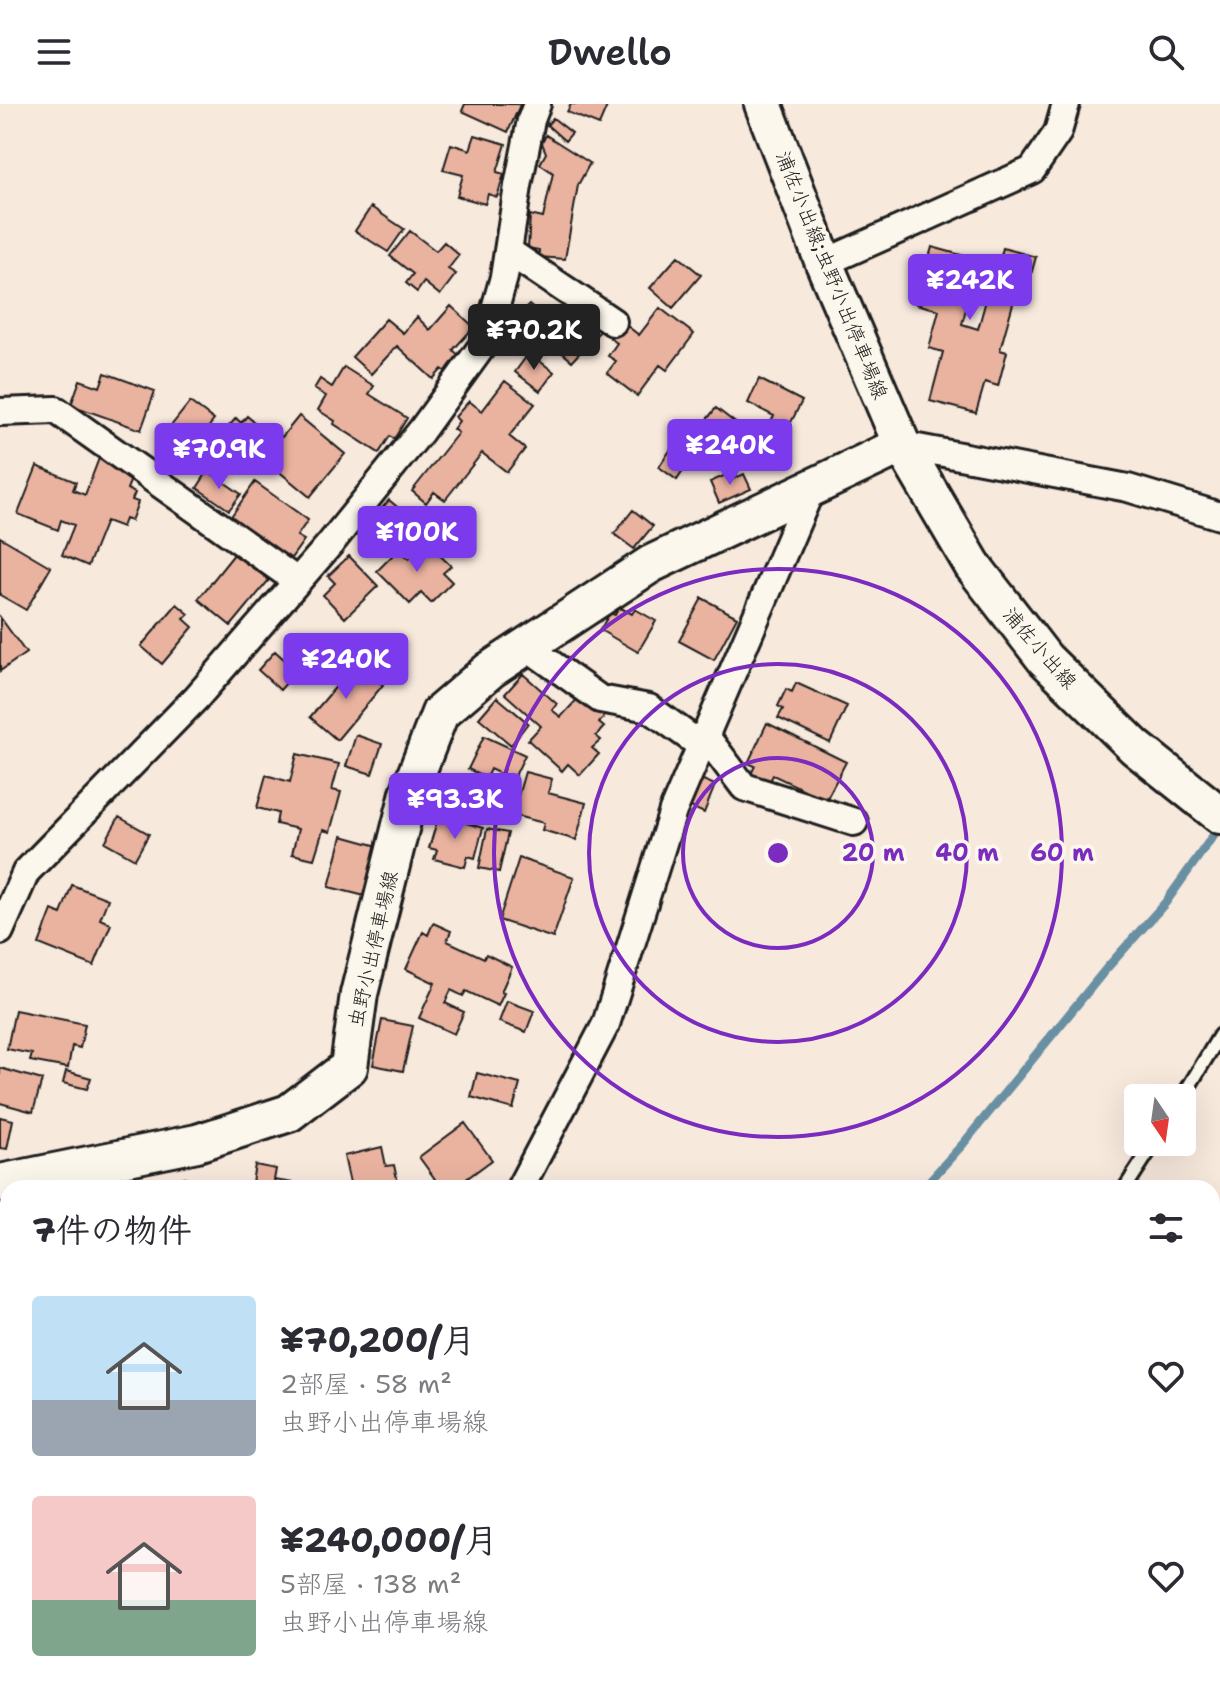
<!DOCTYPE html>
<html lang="ja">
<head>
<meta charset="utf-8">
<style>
	:root { --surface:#fff; --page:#f7f7f7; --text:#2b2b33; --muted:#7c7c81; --accent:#7c3aed }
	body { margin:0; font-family:"Shantell Sans","Klee One",sans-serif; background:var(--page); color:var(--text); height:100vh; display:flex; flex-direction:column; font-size:30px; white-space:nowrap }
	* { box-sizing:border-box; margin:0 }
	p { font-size:26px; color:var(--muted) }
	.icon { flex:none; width:44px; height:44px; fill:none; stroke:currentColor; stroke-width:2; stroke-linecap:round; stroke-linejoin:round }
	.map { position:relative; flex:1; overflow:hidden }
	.side { position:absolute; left:0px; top:1076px; width:1220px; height:514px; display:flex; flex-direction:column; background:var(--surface); border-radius:24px 24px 0 0; box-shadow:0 8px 32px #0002 }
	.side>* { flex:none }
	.needle { width:52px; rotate:167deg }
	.tools { position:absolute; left:1124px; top:980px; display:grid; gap:16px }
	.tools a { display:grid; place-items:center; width:72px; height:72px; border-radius:8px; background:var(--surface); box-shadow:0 8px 32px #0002; font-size:40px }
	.price { position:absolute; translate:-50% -68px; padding:0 18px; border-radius:8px; background:var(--accent); color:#fff; font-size:26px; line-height:52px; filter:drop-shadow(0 2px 4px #0008) }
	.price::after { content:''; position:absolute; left:50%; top:48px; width:24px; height:18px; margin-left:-12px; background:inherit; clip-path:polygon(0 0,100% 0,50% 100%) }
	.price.current { background:#222; color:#fff }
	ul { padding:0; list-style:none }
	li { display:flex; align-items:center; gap:24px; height:200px; padding:0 32px }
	li span { display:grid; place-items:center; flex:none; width:224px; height:160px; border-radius:8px; color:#555 }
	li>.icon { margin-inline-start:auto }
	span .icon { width:96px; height:96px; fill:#fffc; stroke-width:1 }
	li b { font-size:34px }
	h2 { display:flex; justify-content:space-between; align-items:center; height:96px; padding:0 32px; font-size:34px }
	header { display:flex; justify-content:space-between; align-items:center; height:104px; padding:0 32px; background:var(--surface); font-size:36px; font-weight:600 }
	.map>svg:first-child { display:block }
	.water { fill:#9bdbfc; stroke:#688fa2; stroke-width:2 }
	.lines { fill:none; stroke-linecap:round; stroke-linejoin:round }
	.stream { stroke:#688fa2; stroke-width:9 }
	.building { fill:#eab3a0; stroke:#1c1c1c; stroke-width:2 }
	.lane-casing { stroke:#1c1c1c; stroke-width:18 }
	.street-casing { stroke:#1c1c1c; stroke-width:32 }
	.secondary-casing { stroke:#1c1c1c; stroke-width:42 }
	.lane { stroke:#fbf7ec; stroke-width:12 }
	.street { stroke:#fbf7ec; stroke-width:26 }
	.secondary { stroke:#fbf7ec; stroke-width:36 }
	.ring { fill:none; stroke:#7b2cbf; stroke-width:4 }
	.labels { text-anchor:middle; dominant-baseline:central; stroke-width:7; stroke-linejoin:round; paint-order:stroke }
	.street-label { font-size:20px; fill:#1c1c1c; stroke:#fbf7ec }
	.centre { fill:#7b2cbf; stroke:#fbf7ec; stroke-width:4 }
	.ring-label { font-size:24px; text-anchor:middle; font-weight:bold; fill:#7b2cbf; stroke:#fbf7ec; stroke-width:7; stroke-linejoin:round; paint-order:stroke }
</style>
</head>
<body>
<header><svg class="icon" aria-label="menu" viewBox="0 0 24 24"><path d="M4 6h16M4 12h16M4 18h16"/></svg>Dwello<svg class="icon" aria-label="search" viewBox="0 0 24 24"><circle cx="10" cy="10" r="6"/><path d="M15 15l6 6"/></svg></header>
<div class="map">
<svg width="1220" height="1589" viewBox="0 0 1220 1589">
	<rect width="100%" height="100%" fill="#f8e9dd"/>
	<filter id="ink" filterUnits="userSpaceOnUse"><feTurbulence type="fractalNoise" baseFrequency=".0125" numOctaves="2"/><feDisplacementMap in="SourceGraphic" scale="16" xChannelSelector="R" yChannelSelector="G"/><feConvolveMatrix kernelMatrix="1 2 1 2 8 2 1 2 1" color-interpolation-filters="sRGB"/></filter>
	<g filter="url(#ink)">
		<path class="water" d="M1220,1393V1589H1084L1089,1582H1212V1406Z"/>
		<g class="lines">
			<path class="stream" d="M923,1084L963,1040L1106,865L1166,798L1220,722
				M558,1589L563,1582"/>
		</g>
		<path class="building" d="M465,0H517L520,1L508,28L462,7Z
			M571,0H608L599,21L567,8Z
			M553,14L572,29L565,37L547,21Z
			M475,31L506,40L497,68L504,70L497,93L488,90L485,100L457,92L463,71L443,66L451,40L470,46Z
			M546,31L590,59L578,81L565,155L539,153V146L528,144L530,111L543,114L553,69L540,60L546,49L542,39Z
			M371,103L404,125L388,148L355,127Z
			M410,127L436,147L444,138L459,151L448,165L456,170L440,191L424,178L417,188L406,179L413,170L390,152Z
			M932,143L979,156L962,220L978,225L988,189L979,186L987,159L990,160L992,153L1000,155L1003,144L1036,153L1028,181L1019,178L1000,246L1007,248L998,282L985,278L976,309L930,297L943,248L929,244L939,206L916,200Z
			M678,152L701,171L673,204L650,184Z
			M529,201L546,216L537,226L520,210Z
			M451,202L474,223L453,246L463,255L449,270L442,265L433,275L397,242L371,270L352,253L386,215L403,229L417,213L430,226Z
			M660,204L694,230L667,266L660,261L637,292L607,269L616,257L608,252L617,239L610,234L622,218L639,231Z
			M581,209L600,227L572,257L552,240Z
			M529,249L554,268L540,287L515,268Z
			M344,263L374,282L369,290L407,314L394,335L390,332L379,349L334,320L335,317L318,306L326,292L314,285L320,275L332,283Z
			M105,269L155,287L141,326L71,301L80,276L100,283Z
			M759,275L802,297L786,328L770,320L774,312L748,299Z
			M505,277L535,300L509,332L525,345L507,368L482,349L445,396L434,388L426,399L412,387L458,329L453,325L459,317L455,313L469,297L482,307Z
			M190,298L214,316L191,346L167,327Z
			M716,304L760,338L737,367L720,354L715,361L687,340Z
			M247,312L272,333L276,327L282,333L299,312L345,350L310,393L265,356L271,348L256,336L230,367L207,348L236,314L241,319Z
			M671,345L689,358L677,376L659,363Z
			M101,349L136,363L127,385L135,389L132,396L138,398L131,417L125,415L122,423L106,417L88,462L62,451L74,421L61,416L58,426L18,410L37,362L76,378L73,386L85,391Z
			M208,367L241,390L229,406L197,384Z
			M728,370L731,376L744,370L751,385L719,399L710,378Z
			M255,378L308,416L297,432L304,436L289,457L230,414Z
			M389,396L408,412L397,425L378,409Z
			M633,406L653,422L634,445L614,430Z
			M0,433L51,463L26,506L0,491Z
			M426,438L451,462L443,469L452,478L431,499L421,489L410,500L377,467L399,445L409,455Z
			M235,449L269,476L231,522L198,495Z
			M349,452L378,482L345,514L323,491L335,479L328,472Z
			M702,494L737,513L714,556L679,537Z
			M177,500L189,510L184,515L193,523L162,560L141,542Z
			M619,503L632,510L635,505L656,517L638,548L600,526L610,509L615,511Z
			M0,513L26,549L0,567Z
			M275,547L297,567L280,586L258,566Z
			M356,559L383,581L337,636L310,613Z
			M523,570L557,600L552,606L561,613L581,591L605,612L599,619L604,623L596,632L601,636L592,644L599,650L580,671L568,660L562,667L528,636L541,622L505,590Z
			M796,579L847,602L830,639L778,614L783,605L778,602L786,585L792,588Z
			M497,593L528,619L511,641L479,614Z
			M767,619L846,658L826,696L773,671L769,679L751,670L755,662L748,659Z
			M356,631L382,640L372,670L346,662Z
			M484,632L525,651L513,676L490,665L486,674L468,665Z
			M297,650L339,660L332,686L341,688L330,728L323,726L314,755L292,750L298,725L276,720L278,709L257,704L266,671L290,678Z
			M525,668L552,675L548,689L586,699L576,736L542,726L544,719L516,712L514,718L494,713L500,690L517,695Z
			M696,673L715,681L704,709L684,700Z
			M439,711L483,724L475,754L468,752L465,763L434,755L437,746L429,744Z
			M119,713L149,730L135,755L105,738Z
			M487,725L508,729L499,768L479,764Z
			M342,732L378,742L365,792L329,783Z
			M519,754L574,773L553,834L499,816Z
			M72,781L108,795L100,815L111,820L94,862L39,840L52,806L61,810Z
			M433,819L451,827L447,837L484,854L486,850L512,863L501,888L504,889L498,902L466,887L463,892L451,886L445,899L464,908L454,930L419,914L435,879L406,865L423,828L428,831Z
			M507,897L534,907L526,928L499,918Z
			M15,906L85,920L80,944L72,942L68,964L30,957L32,950L7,945Z
			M382,916L413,922L403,967L373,961Z
			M0,964L42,976L33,1008L0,999Z
			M66,967L91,974L87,985L63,979Z
			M477,969L520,980L513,1005L471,993Z
			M0,1013L13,1016L7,1045L0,1044Z
			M465,1019L492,1056L454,1084H423L435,1075L419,1053Z
			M382,1043L386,1062L394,1061L399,1084H351L344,1052Z
			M255,1061L276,1065L274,1076L300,1080V1084H251Z
			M185,1073L189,1083L168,1084L166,1079Z"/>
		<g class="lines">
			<g class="lane-casing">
				<path id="lane" d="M1182,994L1220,931
					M1125,1084L1155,1038
					M699,1589L704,1582"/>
			</g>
			<g class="street-casing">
				<path id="street" d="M508,147L613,218
					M824,159L1032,66L1058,28L1066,0
					M0,308L56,306L297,477
					M902,341L1128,384L1220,412
					M526,542L600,595L649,604L699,640
					M704,630L744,683L854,718
					M0,827L26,768L197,593L330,440L421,327L486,237L504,173L518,82L531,16L537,0
					M520,1084L606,920L673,707L812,383
					M314,1589L317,1582"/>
			</g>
			<g class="secondary-casing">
				<path id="secondary" d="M763,0L824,159L902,341L973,462L1045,555L1135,643L1220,711
					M0,1079L197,1039L289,1009L349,963L359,890L409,689L440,609L490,566L651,460L902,341"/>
			</g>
			<use href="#lane" class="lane"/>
			<use href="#street" class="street"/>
			<use href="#secondary" class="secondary"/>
		</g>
	</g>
	<g class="ring">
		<circle cx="778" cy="749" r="95"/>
		<circle cx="778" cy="749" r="189"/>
		<circle cx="778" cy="749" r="284"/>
	</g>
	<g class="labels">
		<g class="street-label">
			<text transform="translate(832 171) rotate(68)">浦佐小出線;虫野小出停車場線</text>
			<text transform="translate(1040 544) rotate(49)">浦佐小出線</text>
			<text transform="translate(373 845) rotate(-77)">虫野小出停車場線</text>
		</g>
	</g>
	<circle cx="778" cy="749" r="12" class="centre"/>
	<g class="ring-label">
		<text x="873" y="757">20 m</text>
		<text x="967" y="757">40 m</text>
		<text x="1062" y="757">60 m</text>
	</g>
</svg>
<div class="tools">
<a><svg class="needle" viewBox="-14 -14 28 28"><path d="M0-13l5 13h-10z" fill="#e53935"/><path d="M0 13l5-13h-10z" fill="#7c7c81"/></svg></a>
</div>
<b class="price" style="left:970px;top:218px">¥242K</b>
<b class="price current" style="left:534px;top:268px">¥70.2K</b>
<b class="price" style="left:730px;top:383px">¥240K</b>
<b class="price" style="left:219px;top:387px">¥70.9K</b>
<b class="price" style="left:417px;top:470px">¥100K</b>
<b class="price" style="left:346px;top:597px">¥240K</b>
<b class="price" style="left:455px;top:737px">¥93.3K</b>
<section class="side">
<h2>7件の物件<svg class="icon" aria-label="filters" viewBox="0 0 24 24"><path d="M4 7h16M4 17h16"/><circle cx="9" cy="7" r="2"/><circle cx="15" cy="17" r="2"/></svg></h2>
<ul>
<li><span style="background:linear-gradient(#bfe0f5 65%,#9aa5b1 0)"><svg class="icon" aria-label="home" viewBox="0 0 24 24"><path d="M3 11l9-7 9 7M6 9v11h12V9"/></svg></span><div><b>¥70,200/月</b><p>2部屋 · 58 m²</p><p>虫野小出停車場線</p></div><svg class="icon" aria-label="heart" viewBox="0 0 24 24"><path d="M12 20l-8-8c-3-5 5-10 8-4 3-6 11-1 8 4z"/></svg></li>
<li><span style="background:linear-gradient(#f6c9c9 65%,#7fa58c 0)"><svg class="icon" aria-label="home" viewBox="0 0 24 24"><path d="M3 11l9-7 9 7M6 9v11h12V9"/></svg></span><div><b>¥240,000/月</b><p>5部屋 · 138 m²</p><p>虫野小出停車場線</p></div><svg class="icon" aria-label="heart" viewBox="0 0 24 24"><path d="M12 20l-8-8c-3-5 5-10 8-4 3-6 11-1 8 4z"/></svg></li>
</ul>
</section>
</div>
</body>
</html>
